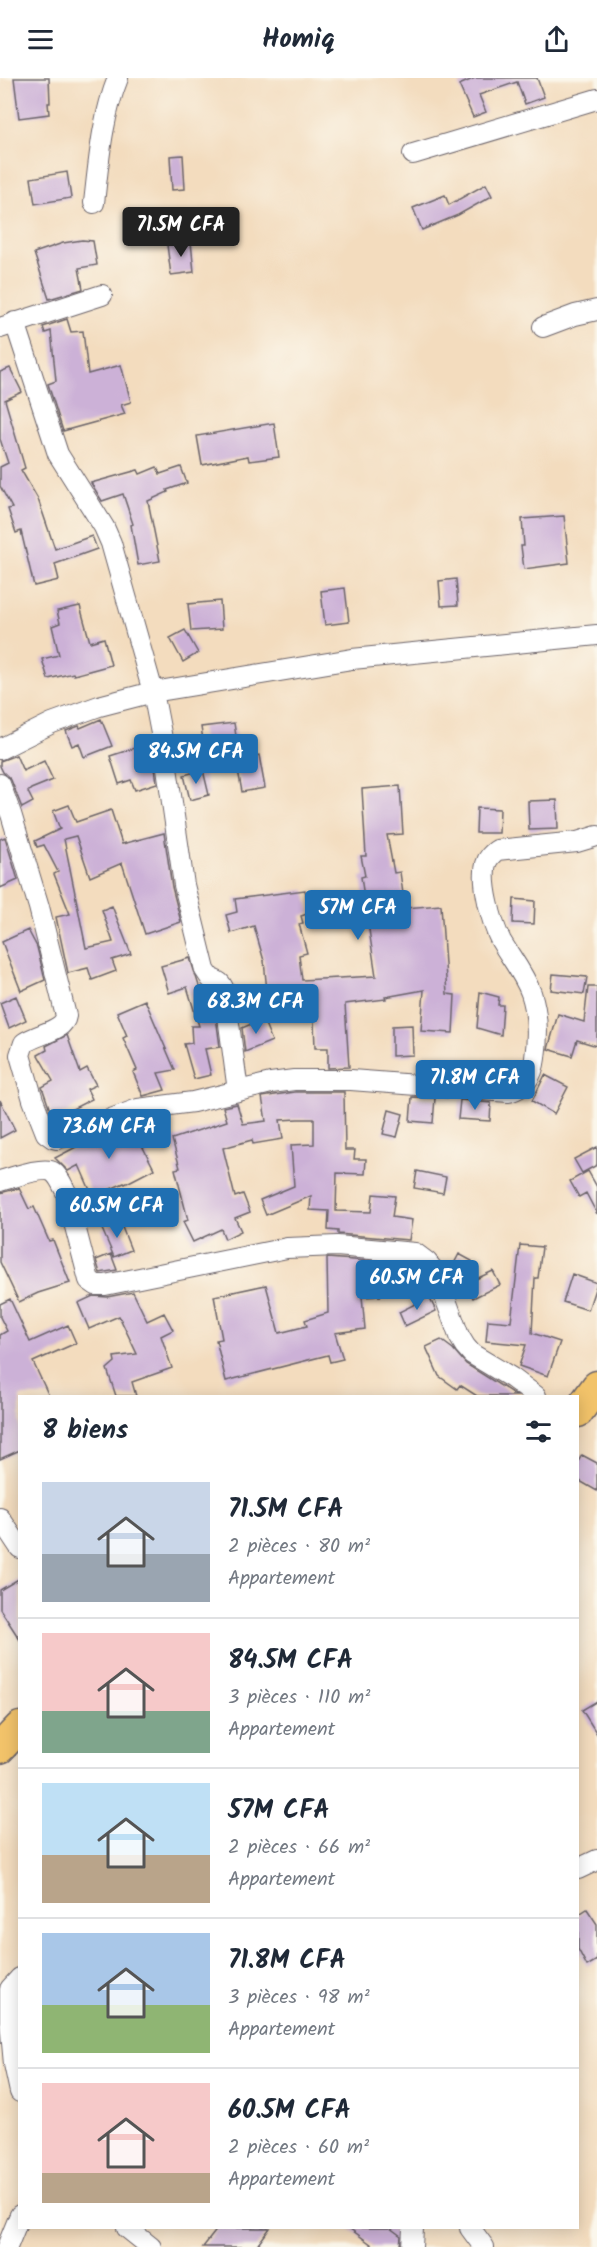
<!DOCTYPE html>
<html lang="fr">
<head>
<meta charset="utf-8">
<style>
	:root { --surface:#fff; --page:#f2f2f3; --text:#1f2937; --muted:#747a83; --line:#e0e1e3; --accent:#1f6fb2 }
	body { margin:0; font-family:Kalam,sans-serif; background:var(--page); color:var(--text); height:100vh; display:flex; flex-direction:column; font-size:22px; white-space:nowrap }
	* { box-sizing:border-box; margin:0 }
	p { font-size:20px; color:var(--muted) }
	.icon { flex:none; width:33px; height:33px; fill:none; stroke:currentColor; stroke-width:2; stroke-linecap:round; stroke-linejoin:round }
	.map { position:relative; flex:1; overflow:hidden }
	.sheet { position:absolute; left:18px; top:1317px; width:561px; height:834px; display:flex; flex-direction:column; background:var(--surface); border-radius:0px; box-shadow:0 3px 15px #0003 }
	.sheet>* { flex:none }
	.price { position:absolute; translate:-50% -51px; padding:0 14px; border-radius:6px; background:var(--accent); color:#fff; font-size:20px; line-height:39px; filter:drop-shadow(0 2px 3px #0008) }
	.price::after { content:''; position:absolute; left:50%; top:36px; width:18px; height:14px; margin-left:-9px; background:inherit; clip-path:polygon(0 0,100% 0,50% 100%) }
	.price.selected { background:#222; color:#fff }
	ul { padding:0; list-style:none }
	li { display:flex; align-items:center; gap:18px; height:150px; padding:0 24px }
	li+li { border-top:2px solid var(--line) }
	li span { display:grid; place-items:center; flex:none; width:168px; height:120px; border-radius:0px; color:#555 }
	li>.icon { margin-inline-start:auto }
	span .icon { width:72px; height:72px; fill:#fffc; stroke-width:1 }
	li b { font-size:26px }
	h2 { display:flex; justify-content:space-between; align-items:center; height:72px; padding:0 24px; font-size:26px }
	header { display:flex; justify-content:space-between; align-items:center; height:78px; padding:0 24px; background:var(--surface); font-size:27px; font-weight:800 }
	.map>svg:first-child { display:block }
	.building { fill:#ccb1d7 }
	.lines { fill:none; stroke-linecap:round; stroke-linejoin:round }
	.minor-casing { stroke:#6b6369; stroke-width:22 }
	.primary-casing { stroke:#6b6369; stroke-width:33 }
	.minor { stroke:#fff; stroke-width:20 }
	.primary { stroke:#f2c36a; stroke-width:30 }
</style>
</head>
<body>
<header><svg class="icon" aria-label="menu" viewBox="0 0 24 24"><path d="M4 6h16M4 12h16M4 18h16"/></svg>Homiq<svg class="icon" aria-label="share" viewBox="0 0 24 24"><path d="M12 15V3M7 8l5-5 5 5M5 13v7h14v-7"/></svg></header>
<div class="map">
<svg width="597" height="2169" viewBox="0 0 597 2169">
	<rect width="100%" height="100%" fill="#fbf7ec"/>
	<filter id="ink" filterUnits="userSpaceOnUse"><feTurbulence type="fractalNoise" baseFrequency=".0167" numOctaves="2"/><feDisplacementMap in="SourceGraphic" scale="12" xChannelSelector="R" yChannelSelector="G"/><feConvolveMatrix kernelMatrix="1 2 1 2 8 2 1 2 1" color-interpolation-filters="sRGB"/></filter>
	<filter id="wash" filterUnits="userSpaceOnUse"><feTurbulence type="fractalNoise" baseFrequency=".008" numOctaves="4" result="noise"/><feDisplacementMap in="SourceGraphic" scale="24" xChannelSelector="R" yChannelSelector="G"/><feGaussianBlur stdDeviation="1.35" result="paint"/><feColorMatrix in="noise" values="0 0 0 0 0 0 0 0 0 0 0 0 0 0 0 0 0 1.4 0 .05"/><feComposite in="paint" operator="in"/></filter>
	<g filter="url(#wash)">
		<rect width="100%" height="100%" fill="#f3dcbe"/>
		<g id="blocks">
			<path class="building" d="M14,0H49L50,25H48L49,36L19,40Z
				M475,0H537L544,19L525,26L517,4L479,17L486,34L473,39L459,7Z
				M183,77L185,111L172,112L170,78Z
				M67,94L71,120L35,126L31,100Z
				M486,106L492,118L458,137L422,152L413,130L445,117L449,127Z
				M82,162L93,163L97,187L79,190L83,211L49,221L34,175L63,165Z
				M191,164L194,194L171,197L167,167Z
				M67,241L71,254L83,253L88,296L121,287L131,324L121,327L125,336L63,353L48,306L56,303L51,253L45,255L43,249Z
				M10,290L22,314L5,322L25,390L21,392L38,421L55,471L92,458L97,471L55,486L59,502L34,508L21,453L16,455L8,431L12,430L0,408V389L8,385L0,361V294Z
				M274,345L279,379L249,383L248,378L202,387L197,358Z
				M157,389L160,396L181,389L187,405L167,412L168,414L148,423L160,483L138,487L131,447L133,446L123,416L102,423L91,405L138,392L140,396Z
				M564,438L569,485L524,491L521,468H524L522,441Z
				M456,501L458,527L441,528L439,503Z
				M345,510L349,544L325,547L321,513Z
				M220,523L222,551L191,553L188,526Z
				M80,528L90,564L104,560L111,587L74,597L73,595L48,601L42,581L59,577L52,548L60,545L57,533Z
				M185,552L198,575L183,584L170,560Z
				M101,641L112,668L84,679L79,665L72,668L66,653L79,648L80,650Z
				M234,645L238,671L205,675L201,649Z
				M135,670L141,688L154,684L157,705L135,712L131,702L119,706L110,678Z
				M16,677L23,693L44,683L53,702L31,711L28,714L33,724L22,730L11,702L3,694L0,688V683Z
				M259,677L265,710L242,714L236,681Z
				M203,692L209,717L190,722L184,697Z
				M400,708L403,756L387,757L394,795L400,794L405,830L441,827L447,916L455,917L453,955L421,953L424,912L385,919L386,921L345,926L349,989L328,990V970H315L313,917L268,923L264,883L254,848L231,855L226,837L237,834L235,821L305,812L310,835L301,838L303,845L299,846L307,875L299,877L302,902L376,898L361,799L365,798L361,778H366L362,711Z
				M557,722L558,751L529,752L528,723Z
				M69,727L76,744L111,732L122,766L164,755L172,809L181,844L145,856L122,785L90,799L76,758L64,761L86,870L113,864L102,832L112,828L131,876L112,882L116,893L92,902L88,890L68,895L56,839L70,836L54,796L58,794L44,767L37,769L35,763L60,751L53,733Z
				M477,730L500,731L499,755H476Z
				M5,759L18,802L0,810V761Z
				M514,821L535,823L534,846L513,845Z
				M28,852L37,869L45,902L21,913L2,864Z
				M190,880L199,908L211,914L213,916L220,969L205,971L211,997L194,1001L184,966L192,965L191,948H199L187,909L169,915L161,888Z
				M553,896L587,899L584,916L551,912Z
				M588,909H597V968L577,962L572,978L548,971L558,936L584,944Z
				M480,914L499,919L498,927H503L501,957L477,950Z
				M16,918L26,942L9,950L0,925Z
				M145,922L175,992L158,995L165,1012L143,1018L133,994L137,992L123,960L127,958L117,934Z
				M263,941L272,963L245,974L242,950Z
				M412,947L413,977L392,978V948Z
				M67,957L80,994L87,990L96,1007L87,1011L92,1021L53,1041L42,1009L53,1003L38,977L47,972L46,968Z
				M545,997L568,1009L554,1036L532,1023Z
				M295,1014H344L345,1072H355L354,1081H366L365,1096L337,1095L336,1133L371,1134L373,1116L395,1118L392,1139L412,1142L409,1162L338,1156V1153L328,1152L329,1133L310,1132L311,1118L266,1137L260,1122L294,1108L291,1067L314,1066V1041H298L280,1042L283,1061L253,1066L252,1062L223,1070L235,1119L243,1116L250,1134L235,1140L241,1153L225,1161L221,1151L193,1164L183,1144L188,1142L175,1091L180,1090L172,1061L227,1043L223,1029L237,1026L243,1046L266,1043L262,1019Z
				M412,1019L435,1020L433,1045L410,1043Z
				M0,1022L15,1052L0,1060Z
				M460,1022L491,1025L490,1043L458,1041Z
				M389,1032L403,1036L397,1059L383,1056Z
				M131,1046L154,1091L125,1106L124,1105L93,1119L79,1087L68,1093L55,1080L80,1067V1065Z
				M597,1069V1087L582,1095L574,1081Z
				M417,1093L446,1099L443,1115L414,1110Z
				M588,1093L597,1109V1136L586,1115L579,1119L570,1103Z
				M19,1110L29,1131L34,1129L49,1163L53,1162L70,1205L38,1215L19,1224L0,1184V1115Z
				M120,1144L131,1172L114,1179L102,1151Z
				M520,1167L542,1169L538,1200H535L532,1255L560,1264L548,1298L519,1288L526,1267L486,1263L488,1242L511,1244Z
				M111,1176L117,1192L100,1195L96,1182Z
				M459,1176L472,1183L459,1208L453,1205L449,1195Z
				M327,1180L380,1184L381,1218L362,1219L365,1251L335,1255L343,1281L330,1284L328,1277L226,1303L216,1262L222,1261L214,1218L266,1207L279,1255L307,1248L305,1242L328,1235Z
				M493,1193L500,1207L473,1220L470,1214L459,1209Z
				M572,1196L597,1205L588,1232L563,1224Z
				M133,1214L147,1243L164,1235L173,1252L161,1258L172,1290L132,1304L136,1318H116L107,1291L115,1284L114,1279L137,1276L119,1238L89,1251L78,1225L93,1218L107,1219Z
				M429,1219L436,1233L405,1248L399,1234Z
				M10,1221L30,1264L68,1247L76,1265L33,1284L49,1318H20V1372L0,1381V1257L7,1253L0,1239V1226Z
				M441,1262L453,1271L466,1286L517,1318H477L460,1307L457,1311L439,1298L426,1269Z
				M582,1377L597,1385V1413L578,1402V1384Z
				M20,1500V1562L0,1531V1512Z
				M597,1623V1656L582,1632Z
				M587,1831L597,1846V1882L587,1888L578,1871V1837Z
				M218,2150H270L256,2169H203Z
				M349,2150H390L401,2158L400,2167L398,2169H375Z"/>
		</g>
	</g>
	<g filter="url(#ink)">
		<use href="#blocks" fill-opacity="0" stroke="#6b6369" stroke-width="1.5"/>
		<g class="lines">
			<g class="minor-casing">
				<path id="minor" d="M413,76L597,21
					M94,125C99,82 102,40 118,0
					M15,244L58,376L104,449L111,465L153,614L165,676L184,807L205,892L211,901C220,903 223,907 225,916L238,1013
					M543,249L575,237L597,232
					M0,250L102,217
					M0,671L52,645L99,628L153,614L352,581L597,557
					M0,706L11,736L39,829L66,938C64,953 37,956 24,965L20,977L33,1022L46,1055L53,1060L57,1061L138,1031L193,1024L271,1005L294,1002H351L509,1014C526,1009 533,997 535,980C538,959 538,936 531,915C524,896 511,880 501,863C492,846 481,805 486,786C488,779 492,776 497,772L577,764L597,758
					M0,1103C11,1100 44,1088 53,1094C59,1098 63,1108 66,1114L89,1202L96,1207H105L287,1170L337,1168L415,1175L427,1184L437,1197L459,1258L465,1268L472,1276L512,1300L536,1318
					M0,1440L20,1470
					M578,1791L597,1782
					M20,1900L10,1911V1943L14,1986L20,2014
					M127,2150L151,2169
					M470,2150L484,2169
					M7,2169L20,2137
					M412,2169L413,2150"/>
			</g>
			<g class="primary-casing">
				<path id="primary" d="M578,1334L597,1308
					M0,1670L20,1649"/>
			</g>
			<use href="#minor" class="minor"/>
			<use href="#primary" class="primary"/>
		</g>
	</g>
</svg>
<b class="price selected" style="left:181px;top:180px">71.5M CFA</b>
<b class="price" style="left:196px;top:707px">84.5M CFA</b>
<b class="price" style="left:358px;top:863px">57M CFA</b>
<b class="price" style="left:256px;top:957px">68.3M CFA</b>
<b class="price" style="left:475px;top:1033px">71.8M CFA</b>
<b class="price" style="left:109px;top:1082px">73.6M CFA</b>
<b class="price" style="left:117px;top:1161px">60.5M CFA</b>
<b class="price" style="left:417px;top:1233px">60.5M CFA</b>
<section class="sheet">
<h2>8 biens<svg class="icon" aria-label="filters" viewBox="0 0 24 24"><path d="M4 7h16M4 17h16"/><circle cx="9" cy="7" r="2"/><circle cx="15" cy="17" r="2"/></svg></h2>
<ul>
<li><span style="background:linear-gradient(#c9d6e8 60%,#9aa5b1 0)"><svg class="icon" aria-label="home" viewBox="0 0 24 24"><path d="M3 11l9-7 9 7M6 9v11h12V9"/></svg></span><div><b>71.5M CFA</b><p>2 pièces · 80 m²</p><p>Appartement</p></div></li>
<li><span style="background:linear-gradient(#f6c9c9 65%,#7fa58c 0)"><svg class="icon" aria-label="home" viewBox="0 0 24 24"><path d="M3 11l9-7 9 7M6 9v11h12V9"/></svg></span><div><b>84.5M CFA</b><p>3 pièces · 110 m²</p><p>Appartement</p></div></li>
<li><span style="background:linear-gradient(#bfe0f5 60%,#b9a48a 0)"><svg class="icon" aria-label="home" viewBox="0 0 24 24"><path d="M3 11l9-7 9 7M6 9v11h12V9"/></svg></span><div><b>57M CFA</b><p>2 pièces · 66 m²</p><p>Appartement</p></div></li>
<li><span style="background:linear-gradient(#a9c7e8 60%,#8fb573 0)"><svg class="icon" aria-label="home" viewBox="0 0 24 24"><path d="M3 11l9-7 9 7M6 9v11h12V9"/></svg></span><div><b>71.8M CFA</b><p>3 pièces · 98 m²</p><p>Appartement</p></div></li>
<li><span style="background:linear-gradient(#f6c9c9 75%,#b9a48a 0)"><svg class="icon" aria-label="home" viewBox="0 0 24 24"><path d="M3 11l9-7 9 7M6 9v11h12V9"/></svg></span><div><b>60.5M CFA</b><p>2 pièces · 60 m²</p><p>Appartement</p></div></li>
</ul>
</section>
</div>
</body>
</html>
